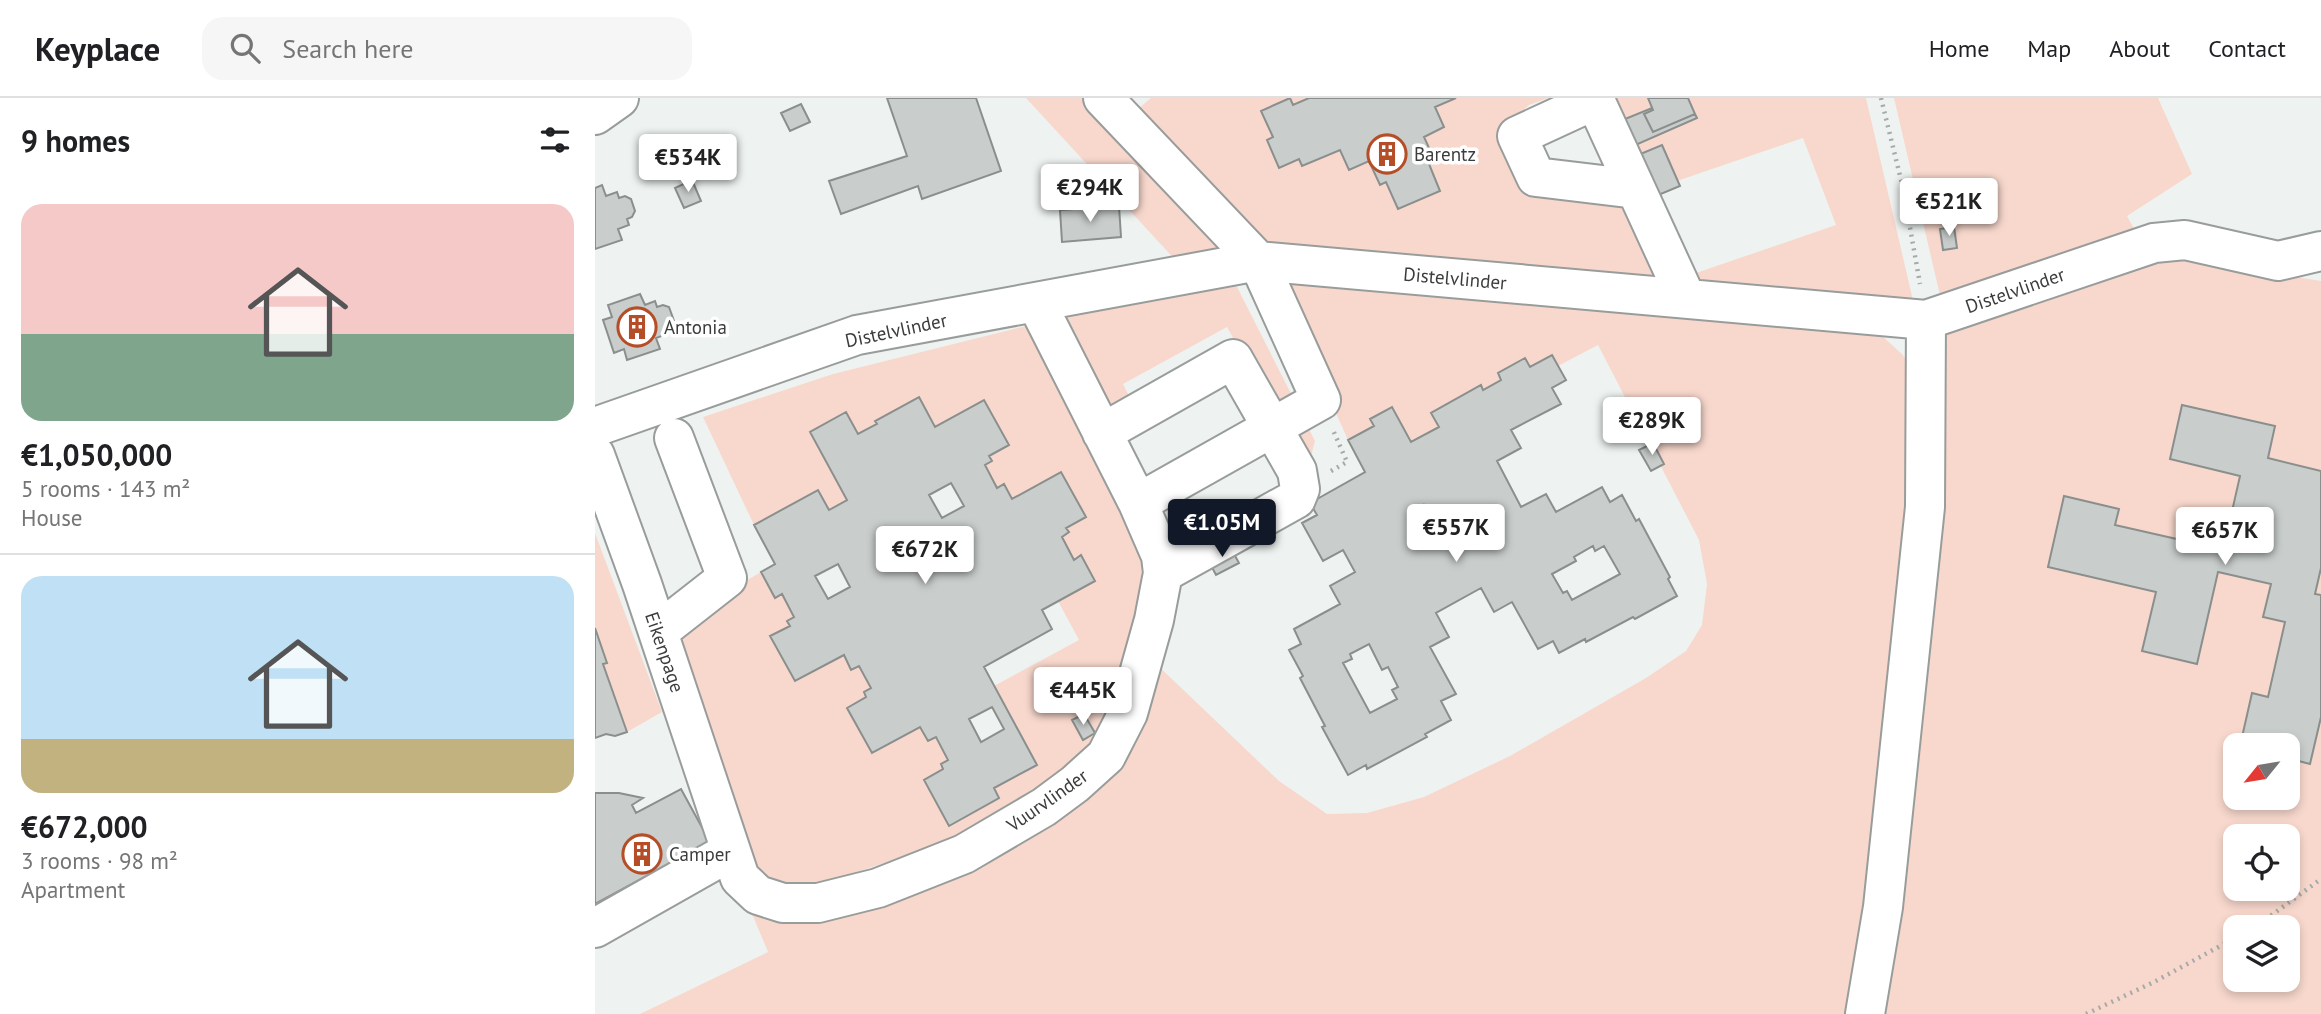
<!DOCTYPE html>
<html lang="en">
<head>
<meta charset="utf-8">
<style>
	:root { --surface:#fff; --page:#f6f6f6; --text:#202124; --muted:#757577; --line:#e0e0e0; --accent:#111827 }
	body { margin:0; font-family:"PT Sans",sans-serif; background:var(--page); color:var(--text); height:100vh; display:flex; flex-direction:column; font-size:26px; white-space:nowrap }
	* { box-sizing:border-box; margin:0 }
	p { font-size:23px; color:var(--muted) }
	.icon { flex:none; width:38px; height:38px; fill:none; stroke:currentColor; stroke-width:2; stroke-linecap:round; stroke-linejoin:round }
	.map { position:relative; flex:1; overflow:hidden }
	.sheet { display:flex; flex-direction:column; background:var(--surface); width:595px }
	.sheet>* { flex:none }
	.needle { width:46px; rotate:240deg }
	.controls { position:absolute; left:1628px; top:635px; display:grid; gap:14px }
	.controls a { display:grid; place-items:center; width:77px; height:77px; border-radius:14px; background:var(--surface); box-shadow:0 4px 10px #0003; font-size:35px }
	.price { position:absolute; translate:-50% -60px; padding:0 16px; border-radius:7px; background:#fff; color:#222; font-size:23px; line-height:46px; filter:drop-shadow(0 2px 4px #0008) }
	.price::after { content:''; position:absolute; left:50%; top:42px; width:21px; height:16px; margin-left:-10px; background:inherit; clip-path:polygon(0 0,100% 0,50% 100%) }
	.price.active { background:var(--accent); color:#fff }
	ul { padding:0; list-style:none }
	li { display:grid; align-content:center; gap:14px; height:371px; padding:0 21px }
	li+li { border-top:2px solid var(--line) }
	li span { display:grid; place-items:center; height:217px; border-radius:21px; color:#555 }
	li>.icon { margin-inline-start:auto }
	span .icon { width:126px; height:126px; fill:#fffc; stroke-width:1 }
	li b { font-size:30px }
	h2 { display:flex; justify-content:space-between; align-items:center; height:84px; padding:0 21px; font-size:30px }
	header { display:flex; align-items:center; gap:42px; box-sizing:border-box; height:98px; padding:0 35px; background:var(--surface); border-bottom:2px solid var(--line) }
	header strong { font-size:33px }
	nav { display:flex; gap:38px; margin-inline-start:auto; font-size:24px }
	.search { width:490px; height:63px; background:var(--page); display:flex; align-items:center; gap:18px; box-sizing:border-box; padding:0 24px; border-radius:21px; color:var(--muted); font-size:26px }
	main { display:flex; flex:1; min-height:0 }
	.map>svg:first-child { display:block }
	.green { fill:#f8d8cd; fill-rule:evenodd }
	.building { fill:#c9cecc; stroke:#8a8f8d; stroke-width:2; fill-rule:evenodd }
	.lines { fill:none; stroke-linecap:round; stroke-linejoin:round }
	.minor-casing { stroke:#989d9b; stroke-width:42 }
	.path { stroke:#a6aaa8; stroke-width:4.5; stroke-dasharray:2 5; stroke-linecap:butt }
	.minor { stroke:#fff; stroke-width:38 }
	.labels { text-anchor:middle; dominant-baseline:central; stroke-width:7; stroke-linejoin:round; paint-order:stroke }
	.poi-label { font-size:19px; fill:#3b3d3d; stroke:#fff; text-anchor:start }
	.street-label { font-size:19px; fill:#3b3d3d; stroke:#fff }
</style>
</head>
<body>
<header>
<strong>Keyplace</strong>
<div class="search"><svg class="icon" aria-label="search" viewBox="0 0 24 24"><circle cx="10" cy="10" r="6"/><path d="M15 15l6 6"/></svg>Search here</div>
<nav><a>Home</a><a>Map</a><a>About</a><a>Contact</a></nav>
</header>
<main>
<section class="sheet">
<h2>9 homes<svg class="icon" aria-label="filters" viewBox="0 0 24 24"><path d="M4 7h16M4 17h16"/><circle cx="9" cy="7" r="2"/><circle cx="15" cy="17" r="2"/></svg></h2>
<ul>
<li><span style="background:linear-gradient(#f6c9c9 60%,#7fa58c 0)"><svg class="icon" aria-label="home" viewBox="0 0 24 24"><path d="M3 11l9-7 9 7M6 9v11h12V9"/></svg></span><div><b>€1,050,000</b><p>5 rooms · 143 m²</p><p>House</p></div></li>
<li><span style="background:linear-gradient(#bfe0f5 75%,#c2b280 0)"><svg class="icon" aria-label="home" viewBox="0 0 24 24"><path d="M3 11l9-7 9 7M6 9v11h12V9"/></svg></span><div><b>€672,000</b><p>3 rooms · 98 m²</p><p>Apartment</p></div></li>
</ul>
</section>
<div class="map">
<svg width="1726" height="916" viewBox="0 0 1726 916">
	<rect width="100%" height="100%" fill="#eef3f1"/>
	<path class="green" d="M431,0H494L635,154L584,166Z
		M556,0H953L934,7L915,24L931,90L953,100L1034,101L1070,187L680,149L660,142L537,16Z
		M1016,0H1271L1320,211L1102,190L1101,175L1241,127L1208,40L1082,83L1058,94Z
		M1299,0H1563L1597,76L1532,118L1542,136L1347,206Z
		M1577,159L1726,183V916H1285L1346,395L1352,228ZM1640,648H1692V700H1640ZM1640,738H1692V791H1640ZM1640,830H1692V882H1640Z
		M679,178L979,201L1286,237L1307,256L1315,267L1322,395L1259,916H45L173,854L153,806L438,737L557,562L684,683L732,716L772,715L829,699L915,658L1051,580L1091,553L1107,527L1112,486L1104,442L1003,247L963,268L957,257L935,269L930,260L903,275L906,282L888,292L885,287L837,314L844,329L816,344L796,309L776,320L779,328L753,342Z
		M640,185L720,343L713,369L704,358L632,229L528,286L537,304L511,311L457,217Z
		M431,228L531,416L546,462L547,500L524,607L475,676L354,741L289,765L225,786L196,790L157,775L74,528L166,474L180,499L187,496L199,519L192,523L195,528L176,538L200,583L249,557L256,571L264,568L276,590L269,594L271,599L252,610L277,656L325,629L333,643L341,639L353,662L346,666L348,671L329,682L354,728L404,701L399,690L442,667L399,588L484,542L463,503L500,483L487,458L479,462L467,439L473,434L471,430L491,419L466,374L417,401L410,386L402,390L390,367L396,363L394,358L389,302L340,329L324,299L280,323L282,326L263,336L250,314L215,334L252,402L234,412L223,393L159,427L108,319L238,276Z
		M0,435L67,614L32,634L8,566L12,564L0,530Z"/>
	<path class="building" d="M292,0H381L406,73L327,101L323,88L246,116L234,83L312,58Z
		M695,0L698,7L714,0H861L840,9L849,29L829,39L840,63L834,66L845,93L803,111L791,84L785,87L774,63L754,72L745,52L707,68L704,61L684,70L672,42L678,39L666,13Z
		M1053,0H1093L1100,16L1058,34L1049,16L1058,12Z
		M206,6L215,24L195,33L186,15Z
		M1057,10L1058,12L1049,16L1058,34L1100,16L1102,20L1036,49L1025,23Z
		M1067,47L1085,88L1061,98L1043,57Z
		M97,82L106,103L89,110L80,90Z
		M7,87L11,98L22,94L24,100L30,98L36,101L40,113L37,119L32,121L34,127L23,131L27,142L0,151V90Z
		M524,108L526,139L467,144L465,112Z
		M1359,129L1362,150L1348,152L1345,131Z
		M45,196L50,207L60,203L62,209L68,207L74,209L79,223L76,228L70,230L72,236L61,240L65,251L32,262L29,251L19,255L8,222L17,219L13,207Z
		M957,257L971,282L957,290L966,306L916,332L926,350L902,363L926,409L951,396L961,414L1007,389L1015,404L1027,397L1041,423L1044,421L1075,479L1073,481L1082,498L1040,521L1038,519L991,544L990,541L964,555L958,543L943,551L917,504L899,514L886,490L841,515L854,539L835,549L861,596L846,603L856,622L830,636L832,639L772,671L771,667L753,677L727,629L730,628L705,580L708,578L694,552L706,546L699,531L745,506L735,488L760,474L748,452L728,463L707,425L722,417L715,405L770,374L753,342L779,328L775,321L797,309L816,344L844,329L836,315L886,287L888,292L906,282L903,275L930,260L935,269ZM830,407L855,413L859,420L855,432L848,437L824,428L837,421ZM998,448L1000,453L1009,448L1025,476L977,502L972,493L968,495L957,476L981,463L979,459ZM774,546L787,572L793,569L803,589L797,592L802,601L775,615L748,565L757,561L755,556Z
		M324,299L340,329L389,302L414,347L394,358L397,363L390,367L402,390L409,386L417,401L466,374L491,419L471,430L474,434L467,439L479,462L486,457L500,483L447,512L457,531L389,569L442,667L399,690L404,700L354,728L329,682L348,671L346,666L353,662L341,639L333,643L325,629L277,655L252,610L271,599L269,594L276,590L264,568L256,572L249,557L200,583L175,538L195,528L192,523L199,519L187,496L180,500L166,474L180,466L159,427L223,392L234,412L252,402L215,334L251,314L263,336L282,326L280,323ZM356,385L369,408L347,420L334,397ZM243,466L255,489L233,501L220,478ZM397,609L409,631L386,644L374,621Z
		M1587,307L1680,328L1673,360L1726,373V470L1720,496L1726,497V619L1715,666L1692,660V648H1645L1657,595L1673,599L1690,524L1668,519L1676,486L1623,474L1602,566L1547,553L1561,494L1453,469L1469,398L1524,411L1520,427L1595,444L1600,422L1633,431L1645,378L1575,361Z
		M1058,345L1069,366L1056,373L1044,352Z
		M633,445L644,465L621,477L611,458Z
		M0,530L12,565L8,566L32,634L20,638L11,636L0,640Z
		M489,616L500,635L488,642L477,622Z
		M86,691L115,744L0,806V695H24L48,700L37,707L41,715Z"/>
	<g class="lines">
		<g class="minor-casing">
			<path id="minor" d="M508,0L663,163L726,302L543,405
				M0,17L24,0
				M1041,91L941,79L922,38L1000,2L1091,200
				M0,329L262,237L663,163L1331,222L1559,145L1590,142L1683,163L1726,153
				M507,335L638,261L702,373L705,391L701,401L568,475
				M0,357L47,486L145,780L163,797L188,805H223L283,790L369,756L449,709L480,686L511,658L533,615L559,522L568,475L566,458L543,405L441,204
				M63,534L132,480L79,340
				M0,830L136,753
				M1270,916L1288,809L1330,409L1331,222"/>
		</g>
		<path class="path" d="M1286,0L1308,90L1325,186
			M736,373L752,364L738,332
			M1659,830L1726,781
			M1491,916L1559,884L1640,840"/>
		<use href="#minor" class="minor"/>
	</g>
	<defs>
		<g id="building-ring" transform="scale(2.0125)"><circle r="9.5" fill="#fff" stroke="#b54d27" stroke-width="1.5"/><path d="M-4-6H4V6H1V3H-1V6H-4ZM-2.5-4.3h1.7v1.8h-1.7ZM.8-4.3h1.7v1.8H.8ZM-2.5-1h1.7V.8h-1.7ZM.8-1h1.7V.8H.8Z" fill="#b54d27"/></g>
	</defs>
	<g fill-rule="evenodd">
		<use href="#building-ring" x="792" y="56"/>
		<use href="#building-ring" x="42" y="229"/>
		<use href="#building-ring" x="47" y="756"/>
	</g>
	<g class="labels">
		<g class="poi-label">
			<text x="819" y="56">Barentz</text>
			<text x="69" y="229">Antonia</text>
			<text x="74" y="756">Camper</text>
		</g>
		<g class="street-label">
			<text transform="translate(860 180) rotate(5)">Distelvlinder</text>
			<text transform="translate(1420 192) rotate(-19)">Distelvlinder</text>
			<text transform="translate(301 232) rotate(-12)">Distelvlinder</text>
			<text transform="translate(70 554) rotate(71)">Eikenpage</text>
			<text transform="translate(452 702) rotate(-35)">Vuurvlinder</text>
		</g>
	</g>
</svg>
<div class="controls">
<a><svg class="needle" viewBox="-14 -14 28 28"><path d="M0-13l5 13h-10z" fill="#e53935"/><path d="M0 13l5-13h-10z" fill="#757577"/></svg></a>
<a><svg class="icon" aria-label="locate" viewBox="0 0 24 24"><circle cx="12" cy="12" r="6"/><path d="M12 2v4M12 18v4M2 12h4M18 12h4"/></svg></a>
<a><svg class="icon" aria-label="layers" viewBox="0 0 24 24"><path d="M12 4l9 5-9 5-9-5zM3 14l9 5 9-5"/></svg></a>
</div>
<b class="price" style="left:93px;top:96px">€534K</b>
<b class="price" style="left:495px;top:126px">€294K</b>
<b class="price" style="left:1354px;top:140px">€521K</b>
<b class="price" style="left:1057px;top:359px">€289K</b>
<b class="price active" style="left:627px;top:461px">€1.05M</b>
<b class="price" style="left:861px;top:466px">€557K</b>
<b class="price" style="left:1630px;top:469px">€657K</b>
<b class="price" style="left:330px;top:488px">€672K</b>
<b class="price" style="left:488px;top:629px">€445K</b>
</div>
</main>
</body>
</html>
